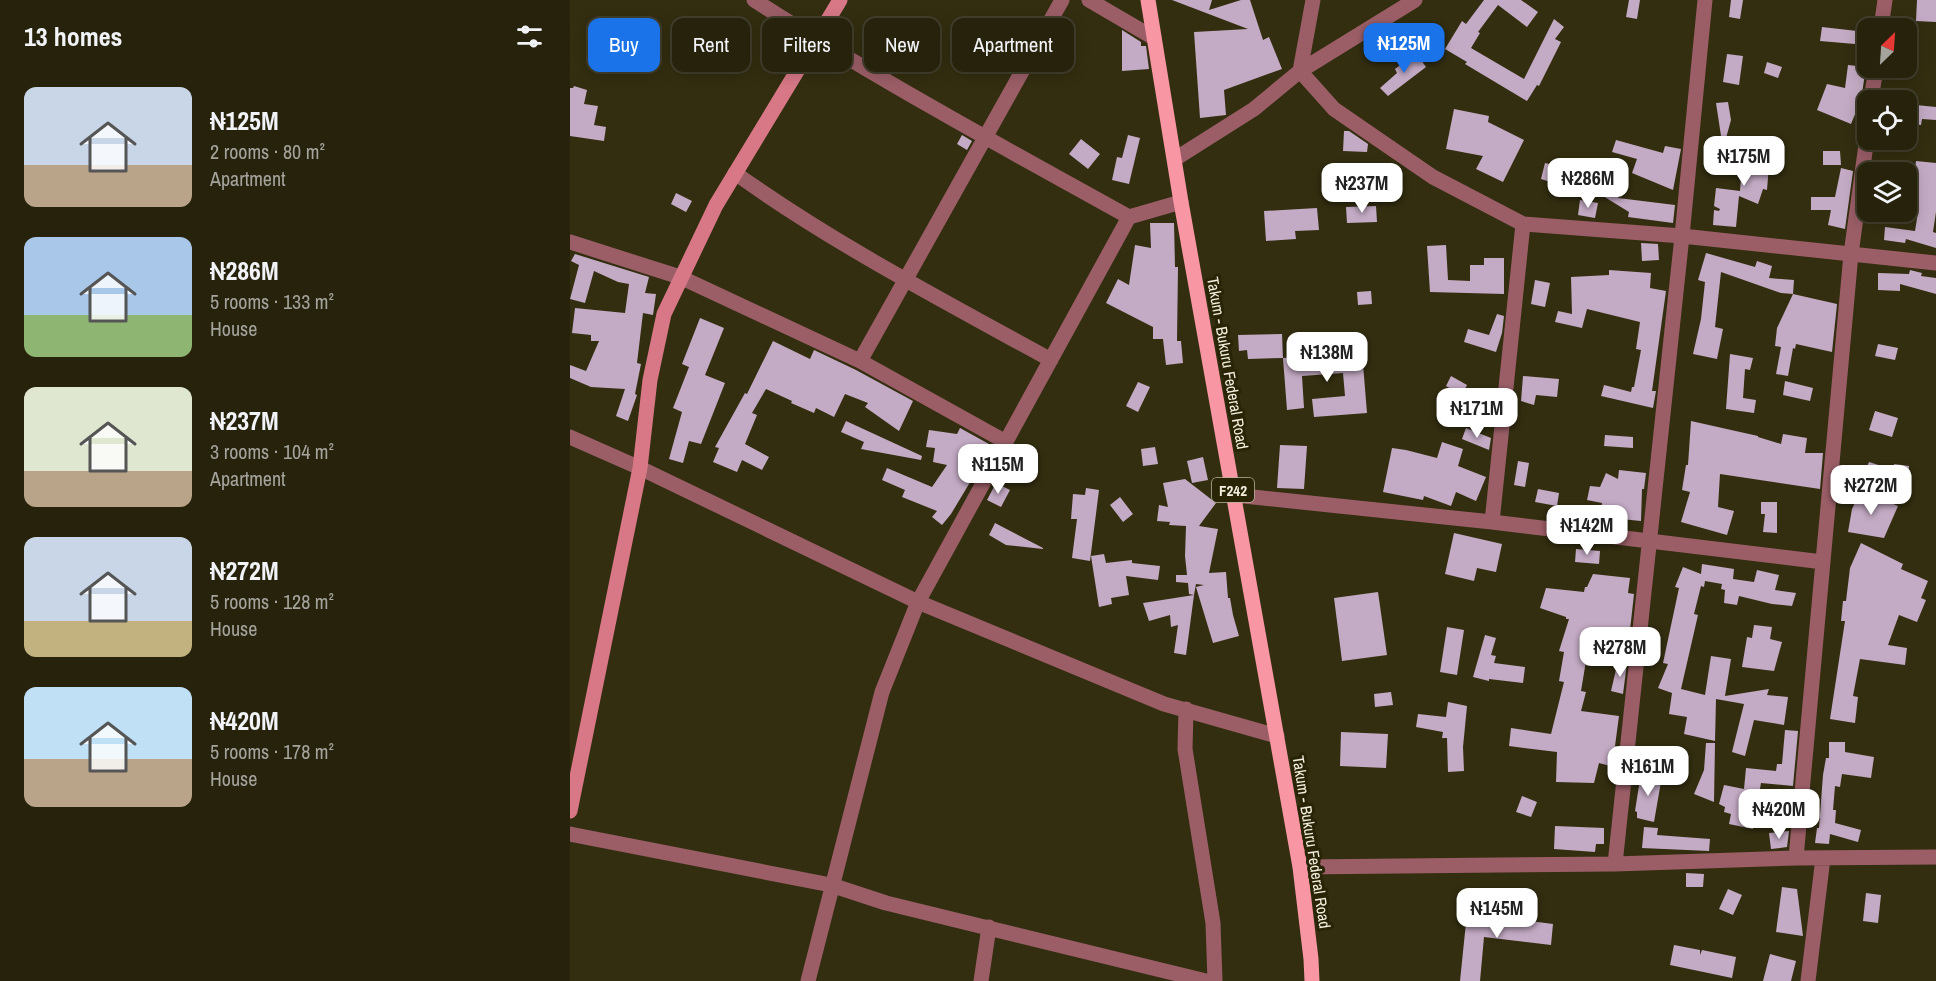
<!DOCTYPE html>
<html lang="en">
<head>
<meta charset="utf-8">
<style>
	:root { --surface:#26220c; --page:#322f1a; --text:#f1f3f6; --muted:#a4a49d; --line:#423f2d; --accent:#1a73e8 }
	body { margin:0; font-family:"Archivo Narrow",sans-serif; background:var(--page); color:var(--text); height:100vh; display:flex; flex-direction:column; font-size:22px; white-space:nowrap }
	* { box-sizing:border-box; margin:0 }
	p { font-size:20px; color:var(--muted) }
	.icon { flex:none; width:33px; height:33px; fill:none; stroke:currentColor; stroke-width:2; stroke-linecap:round; stroke-linejoin:round }
	.map { position:relative; flex:1; overflow:hidden }
	.side { display:flex; flex-direction:column; background:var(--surface); width:570px }
	.side>* { flex:none }
	.banner { position:absolute; left:18px; top:18px; width:570px; height:54px; display:flex; gap:12px }
	.needle { width:39px; rotate:25deg }
	.buttons { position:absolute; left:1287px; top:18px; display:grid; gap:12px }
	.buttons a { display:grid; place-items:center; width:60px; height:60px; border-radius:12px; background:var(--surface); box-shadow:0 3px 15px #0003,0 0 0 2px var(--line); font-size:30px }
	.price { position:absolute; translate:-50% -51px; padding:0 14px; border-radius:12px; background:#fff; color:#222; font-size:20px; line-height:39px; filter:drop-shadow(0 2px 3px #0008) }
	.price::after { content:''; position:absolute; left:50%; top:36px; width:18px; height:14px; margin-left:-9px; background:inherit; clip-path:polygon(0 0,100% 0,50% 100%) }
	.price.current { background:var(--accent); color:#fff }
	ul { padding:0; list-style:none }
	li { display:flex; align-items:center; gap:18px; height:150px; padding:0 24px }
	li span { display:grid; place-items:center; flex:none; width:168px; height:120px; border-radius:12px; color:#555 }
	li>.icon { margin-inline-start:auto }
	span .icon { width:72px; height:72px; fill:#fffc; stroke-width:1 }
	li b { font-size:26px }
	h2 { display:flex; justify-content:space-between; align-items:center; height:72px; padding:0 24px; font-size:26px }
	.tag { padding:0 21px; border-radius:12px; background:var(--surface); box-shadow:0 3px 15px #0003,0 0 0 2px var(--line); font-size:21px; line-height:54px }
	.tag.current { background:var(--accent); color:#fff }
	main { display:flex; flex:1; min-height:0 }
	.map>svg:first-child { display:block }
	.building { fill:#c4abc5 }
	.lines { fill:none; stroke-linecap:round; stroke-linejoin:round }
	.street { stroke:#9b5e67; stroke-width:15 }
	.secondary { stroke:#d87887; stroke-width:15 }
	.primary { stroke:#f996a4; stroke-width:15 }
	.labels { text-anchor:middle; dominant-baseline:central; stroke-width:6; stroke-linejoin:round; paint-order:stroke }
	.shield { fill:#292406; stroke:#b6b29d; stroke-width:1.5 }
	.shield-label { font-size:15px; font-weight:bold; fill:#f2efde }
	.street-label { font-size:16px; fill:#f2efde; stroke:#292406 }
</style>
</head>
<body>
<main>
<section class="side">
<h2>13 homes<svg class="icon" aria-label="filters" viewBox="0 0 24 24"><path d="M4 7h16M4 17h16"/><circle cx="9" cy="7" r="2"/><circle cx="15" cy="17" r="2"/></svg></h2>
<ul>
<li><span style="background:linear-gradient(#c9d6e8 65%,#b9a48a 0)"><svg class="icon" aria-label="home" viewBox="0 0 24 24"><path d="M3 11l9-7 9 7M6 9v11h12V9"/></svg></span><div><b>₦125M</b><p>2 rooms · 80 m²</p><p>Apartment</p></div></li>
<li><span style="background:linear-gradient(#a9c7e8 65%,#8fb573 0)"><svg class="icon" aria-label="home" viewBox="0 0 24 24"><path d="M3 11l9-7 9 7M6 9v11h12V9"/></svg></span><div><b>₦286M</b><p>5 rooms · 133 m²</p><p>House</p></div></li>
<li><span style="background:linear-gradient(#dfe7d0 70%,#b9a48a 0)"><svg class="icon" aria-label="home" viewBox="0 0 24 24"><path d="M3 11l9-7 9 7M6 9v11h12V9"/></svg></span><div><b>₦237M</b><p>3 rooms · 104 m²</p><p>Apartment</p></div></li>
<li><span style="background:linear-gradient(#c9d6e8 70%,#c2b280 0)"><svg class="icon" aria-label="home" viewBox="0 0 24 24"><path d="M3 11l9-7 9 7M6 9v11h12V9"/></svg></span><div><b>₦272M</b><p>5 rooms · 128 m²</p><p>House</p></div></li>
<li><span style="background:linear-gradient(#bfe0f5 60%,#b9a48a 0)"><svg class="icon" aria-label="home" viewBox="0 0 24 24"><path d="M3 11l9-7 9 7M6 9v11h12V9"/></svg></span><div><b>₦420M</b><p>5 rooms · 178 m²</p><p>House</p></div></li>
</ul>
</section>
<div class="map">
<svg width="1366" height="981" viewBox="0 0 1366 981">
	<rect width="100%" height="100%" fill="#332e10"/>
	<path class="building" d="M602,0H642L639,10L671,0H680L693,40L699,37L712,69L654,90L656,115L630,118L624,32L678,29Z
		M914,0H951L968,12L957,27L928,5L908,32L910,33L901,48L954,79L984,19L994,27L985,39L991,42L969,86L967,85L957,101L895,64L897,62L875,49L892,21L896,24Z
		M1059,0H1070L1067,19L1056,17Z
		M1161,0H1173L1170,19L1159,17Z
		M1347,0H1366V22L1346,21Z
		M1252,27L1287,31L1285,44L1250,41Z
		M552,30L571,42V46H576L579,69L552,71Z
		M846,53L856,67L818,96L810,88L827,73L825,69Z
		M1157,54L1173,56L1169,85L1153,82Z
		M1197,62L1212,67L1208,78L1194,73Z
		M1278,65L1296,67L1291,100L1281,124L1247,110L1257,84L1275,88Z
		M4,86L17,90L14,104L28,106L24,125L36,127L34,141L0,136V88H3Z
		M1158,102L1161,120L1153,149L1146,103Z
		M1336,104L1366,107V120L1352,119L1351,125L1336,124Z
		M884,109L919,116L918,122L954,140L933,182L906,169L913,156L876,149Z
		M774,131H779L798,144L797,152L773,151Z
		M392,135L402,141L397,150L387,144Z
		M558,135L570,138L559,184L542,180L547,157L552,158Z
		M511,139L530,154L518,169L499,154Z
		M1046,140L1093,153L1095,146L1111,149L1103,190L1062,173L1067,159L1042,152Z
		M1182,141L1200,145L1196,165H1199L1197,190L1193,189L1188,204L1169,196L1166,227L1143,225L1144,210L1149,211L1150,209L1144,206L1146,188L1170,191L1172,163H1178Z
		M1253,151H1270L1271,165H1253Z
		M1346,161L1366,163V212L1363,232L1366,233V248L1336,239L1335,243L1314,240L1315,227L1345,231L1349,206L1336,205V182L1343,183Z
		M975,163L988,166L984,183L971,179Z
		M1271,168L1283,171L1275,229L1258,225L1261,210H1241V197H1265Z
		M1041,185L1052,191L1048,198L1105,205L1103,223L1058,217L1059,212L1033,196Z
		M106,193L122,201L116,212L101,204Z
		M1010,200L1028,203L1025,218L1008,215Z
		M806,206L807,222L777,223L776,207Z
		M747,208L749,230L725,231L726,239L696,241L694,211Z
		M580,223H604L605,267H608L607,341H611L613,363L596,365L593,339H583V327L536,303L548,279L559,285L565,245L581,248Z
		M1071,243L1088,244L1089,260L1072,261Z
		M876,245L878,280L900,281V265H914V258H934V294L860,292L857,246Z
		M1136,253L1185,267L1187,261L1202,266L1199,278L1224,280L1223,294L1267,304L1262,352L1226,344L1225,349L1223,348L1218,376L1206,374L1211,347L1205,346L1207,328L1223,294L1211,293L1151,272L1145,327L1153,329L1147,359L1123,354L1131,319L1135,282L1128,280Z
		M5,254L79,277L75,293L86,294L83,315L73,313L67,363L71,364L65,394L67,395L58,421L46,416L55,389L21,387L0,378V365L16,371L29,341H21V335L2,333L5,308L55,313L59,284L48,282L24,271L15,303L0,299L9,265L1,261Z
		M1039,270L1081,273L1080,288L1096,291L1082,391H1086L1083,408L1031,396L1034,385L1061,392L1062,387H1064L1071,350L1066,349L1070,322L1017,309L1012,328L985,322L988,311L1002,314L1001,277L1039,275Z
		M1340,270L1352,273L1351,276L1366,278V294L1330,284V291L1308,290V273L1339,274Z
		M965,280L980,283L975,307L961,304Z
		M801,291L802,304L788,305L787,292Z
		M927,314L934,316L932,333L926,352L894,342L898,329L919,335Z
		M130,318L154,328L135,375L155,383L131,444L119,441L113,463L99,459L112,412L103,408L119,367L112,364Z
		M712,334L713,358L678,359L677,350L669,351L668,335Z
		M203,341L240,359L244,350L286,370L343,401L329,431L295,407L298,403L275,394L264,417L246,408L244,413L221,403L222,401L196,389L182,413L187,415L175,444L199,457L192,470L172,460L167,472L143,462L149,448L145,447L175,393L177,394Z
		M1308,344L1328,348L1325,360L1305,356Z
		M792,352L797,413L744,417L742,399L775,396L773,373L732,376L734,408L717,410L713,358Z
		M1160,354L1183,358L1180,370L1175,369L1173,398L1186,400L1184,413L1156,409Z
		M881,376L897,385L892,395L876,386Z
		M953,376L989,379L987,397L966,395L964,405L951,401Z
		M1215,381L1243,388L1240,401L1213,395Z
		M568,382L580,387L568,412L556,406Z
		M1305,411L1328,418L1322,437L1299,430Z
		M276,421L352,456L351,460L291,449L294,442L271,432Z
		M1121,421L1188,436V437L1211,444L1213,434L1237,438L1235,453H1253L1250,489L1150,474L1148,507L1164,511L1157,535L1111,522L1120,492L1112,490L1116,465H1118Z
		M390,428L419,444L399,484L381,514L372,525L362,517L367,511L332,497L335,490L312,480L317,468L362,487L377,465L363,462L365,448L356,447L359,430L387,434Z
		M896,428L921,438L919,450L892,439Z
		M1035,435L1063,437V448L1034,446Z
		M872,442L893,449L888,466L916,477L906,501L886,492L881,506L854,496L853,500L813,492L822,448L836,450L867,458Z
		M710,445L737,446L734,489L707,488Z
		M585,447L588,464L573,466L571,449Z
		M633,457L638,480L622,483L617,461Z
		M948,461L959,463L955,487L944,485Z
		M1299,462L1324,470V464L1339,466L1337,488L1289,483Z
		M1049,470L1076,473L1074,489H1072L1071,521L1030,517L1032,503L1017,500L1020,486L1030,487L1036,473L1048,479Z
		M615,479L646,503L629,526L648,529L639,573L656,572L658,598H660L663,615L669,636L643,643L626,587L634,585L626,584L624,595L619,594L618,583L606,582V575H617L615,556L616,526L599,525L600,522L587,521L589,505L598,507L593,483Z
		M426,483L440,490L431,507L417,500Z
		M516,488L529,490L520,561L502,558L507,519H501L503,494L515,495Z
		M968,489L989,493L987,506L965,502Z
		M1291,490L1328,506L1314,538L1278,532L1282,509Z
		M550,497L563,514L553,522L540,505Z
		M1191,502H1207V533L1193,532L1195,514H1191Z
		M425,523L473,548V549L436,545L419,535Z
		M884,533L932,544L926,572L907,568L904,581L875,574Z
		M1291,543L1333,564L1331,569L1358,581L1351,598L1356,600L1347,622L1329,615L1318,645L1337,648L1335,665L1290,659L1283,696L1288,697L1285,723L1260,719L1275,621H1271L1273,601H1276L1280,568Z
		M1006,549L1030,551L1029,564L1005,562Z
		M534,554L536,563L562,560V563L590,566L588,580L556,576L559,595L541,598L542,604L529,607L521,556Z
		M1132,564L1164,569L1163,579L1184,582L1187,570L1209,575L1205,590L1226,593L1222,606L1202,604L1169,596L1167,605L1154,603L1155,590L1151,589L1152,584L1135,581L1134,587L1131,586L1124,614L1128,615L1111,689L1135,695L1141,656L1161,659L1155,696L1199,689L1197,695L1218,697L1214,725L1184,720L1175,756L1162,752L1174,704L1146,699L1145,741L1114,734L1117,717L1099,714L1102,693L1088,688L1098,664L1093,663L1109,588L1105,587L1113,567L1131,574Z
		M1023,574L1060,578L1058,593L1064,594L1059,639L1054,654L1019,643L1011,691L1016,692L1011,711L1049,716L1045,746L1048,747L1046,758L1044,767L1029,763L1024,783L986,782L987,752L939,746L941,728L981,734L994,682L989,681L994,652L989,651L999,619H996V617L970,608L976,588L1014,592L1015,587H1017Z
		M808,592L817,655L772,661L764,598Z
		M624,595L616,655L604,653L608,625L601,627L600,615L579,621L573,603Z
		M1184,625L1202,627L1200,639L1212,642L1204,671L1172,667L1177,637L1182,638Z
		M877,627L894,630L887,675L870,672Z
		M915,635L926,638L921,655L926,656L924,663L955,667L953,683L919,679V681L903,677Z
		M1048,661L1057,663L1053,694L1041,691Z
		M821,692L823,705L805,707L804,694Z
		M878,702L897,706L893,747L894,771L878,772L877,738H872L873,732L846,727L848,714L876,717Z
		M1215,730L1228,731L1223,786L1191,783L1183,829L1159,824L1161,814L1154,812L1155,807L1149,804L1154,785L1174,789L1176,768L1206,771L1207,764H1212Z
		M771,732L818,734L816,768L770,766Z
		M1259,742H1275V752L1304,757L1301,778L1272,774L1270,787L1265,786L1263,810H1266L1265,823L1291,830L1288,842L1260,834L1259,844L1245,843L1247,828H1249L1253,775L1256,758H1259Z
		M1136,743H1145L1144,802L1124,794L1134,770Z
		M1071,773L1092,776L1084,822L1067,818V812L1065,811Z
		M952,796L967,802L961,817L946,812Z
		M985,826L1034,828V844H1026L1025,852L984,849Z
		M1074,827L1088,828L1087,835L1140,839L1139,851L1072,848Z
		M1219,831L1217,847L1201,849L1199,833Z
		M1116,873L1134,874L1133,887H1116Z
		M1212,887L1227,889L1233,936L1206,932Z
		M1158,889L1172,895L1163,915L1149,909Z
		M1296,893L1311,895L1308,923L1293,921Z
		M897,913L983,924L981,945L914,937L910,981H890Z
		M1104,945L1130,950V955L1132,950L1166,957L1162,978L1100,965Z
		M1200,954L1226,961L1221,981H1193Z"/>
	<g class="lines">
		<path class="street" d="M184,0C306,78 432,147 559,217
			M519,0L584,38
			M743,0L730,71L764,109L809,140L863,177L953,224L1112,236L1366,263
			M1311,28L1315,0
			M1301,100L1306,68
			M605,159L684,109L730,71L845,0
			M165,173C264,244 374,301 481,360
			M0,242L110,277L290,361L436,442
			M290,361L492,0
			M0,437L70,468L348,602L594,704L707,736
			M664,495L922,522L1253,562
			M922,522L953,224
			M616,709L615,749L643,923L645,981
			M0,834L261,885L316,903L636,981
			M1226,858L1281,254L1298,130
			M1045,864L1112,236L1135,0
			M730,867L1045,864L1226,858L1366,857
			M238,981L312,692L348,602L559,217L611,202
			M411,981L419,927
			M1238,981L1253,858"/>
		<path class="secondary" d="M0,811L70,468L80,380L94,314L146,205L270,0"/>
		<path class="primary" d="M578,0L611,202L730,867L741,959L742,981"/>
	</g>
	<g class="labels">
		<rect class="shield" x="642" y="478" width="42" height="24" rx="4.5"/>
		<g class="shield-label">
			<text x="663" y="490">F242</text>
		</g>
		<g class="street-label">
			<text transform="translate(658 363) rotate(80)">Takum - Bukuru Federal Road</text>
			<text transform="translate(742 842) rotate(81)">Takum - Bukuru Federal Road</text>
		</g>
	</g>
</svg>
<div class="buttons">
<a><svg class="needle" viewBox="-14 -14 28 28"><path d="M0-13l5 13h-10z" fill="#e53935"/><path d="M0 13l5-13h-10z" fill="#a4a49d"/></svg></a>
<a><svg class="icon" aria-label="locate" viewBox="0 0 24 24"><circle cx="12" cy="12" r="6"/><path d="M12 2v4M12 18v4M2 12h4M18 12h4"/></svg></a>
<a><svg class="icon" aria-label="layers" viewBox="0 0 24 24"><path d="M12 4l9 5-9 5-9-5zM3 14l9 5 9-5"/></svg></a>
</div>
<b class="price current" style="left:834px;top:74px">₦125M</b>
<b class="price" style="left:1174px;top:187px">₦175M</b>
<b class="price" style="left:1018px;top:209px">₦286M</b>
<b class="price" style="left:792px;top:214px">₦237M</b>
<b class="price" style="left:757px;top:383px">₦138M</b>
<b class="price" style="left:907px;top:439px">₦171M</b>
<b class="price" style="left:428px;top:495px">₦115M</b>
<b class="price" style="left:1301px;top:516px">₦272M</b>
<b class="price" style="left:1017px;top:556px">₦142M</b>
<b class="price" style="left:1050px;top:678px">₦278M</b>
<b class="price" style="left:1078px;top:797px">₦161M</b>
<b class="price" style="left:1209px;top:840px">₦420M</b>
<b class="price" style="left:927px;top:939px">₦145M</b>
<div class="banner">
<a class="tag current">Buy</a>
<a class="tag">Rent</a>
<a class="tag">Filters</a>
<a class="tag">New</a>
<a class="tag">Apartment</a>
</div>
</div>
</main>
</body>
</html>
